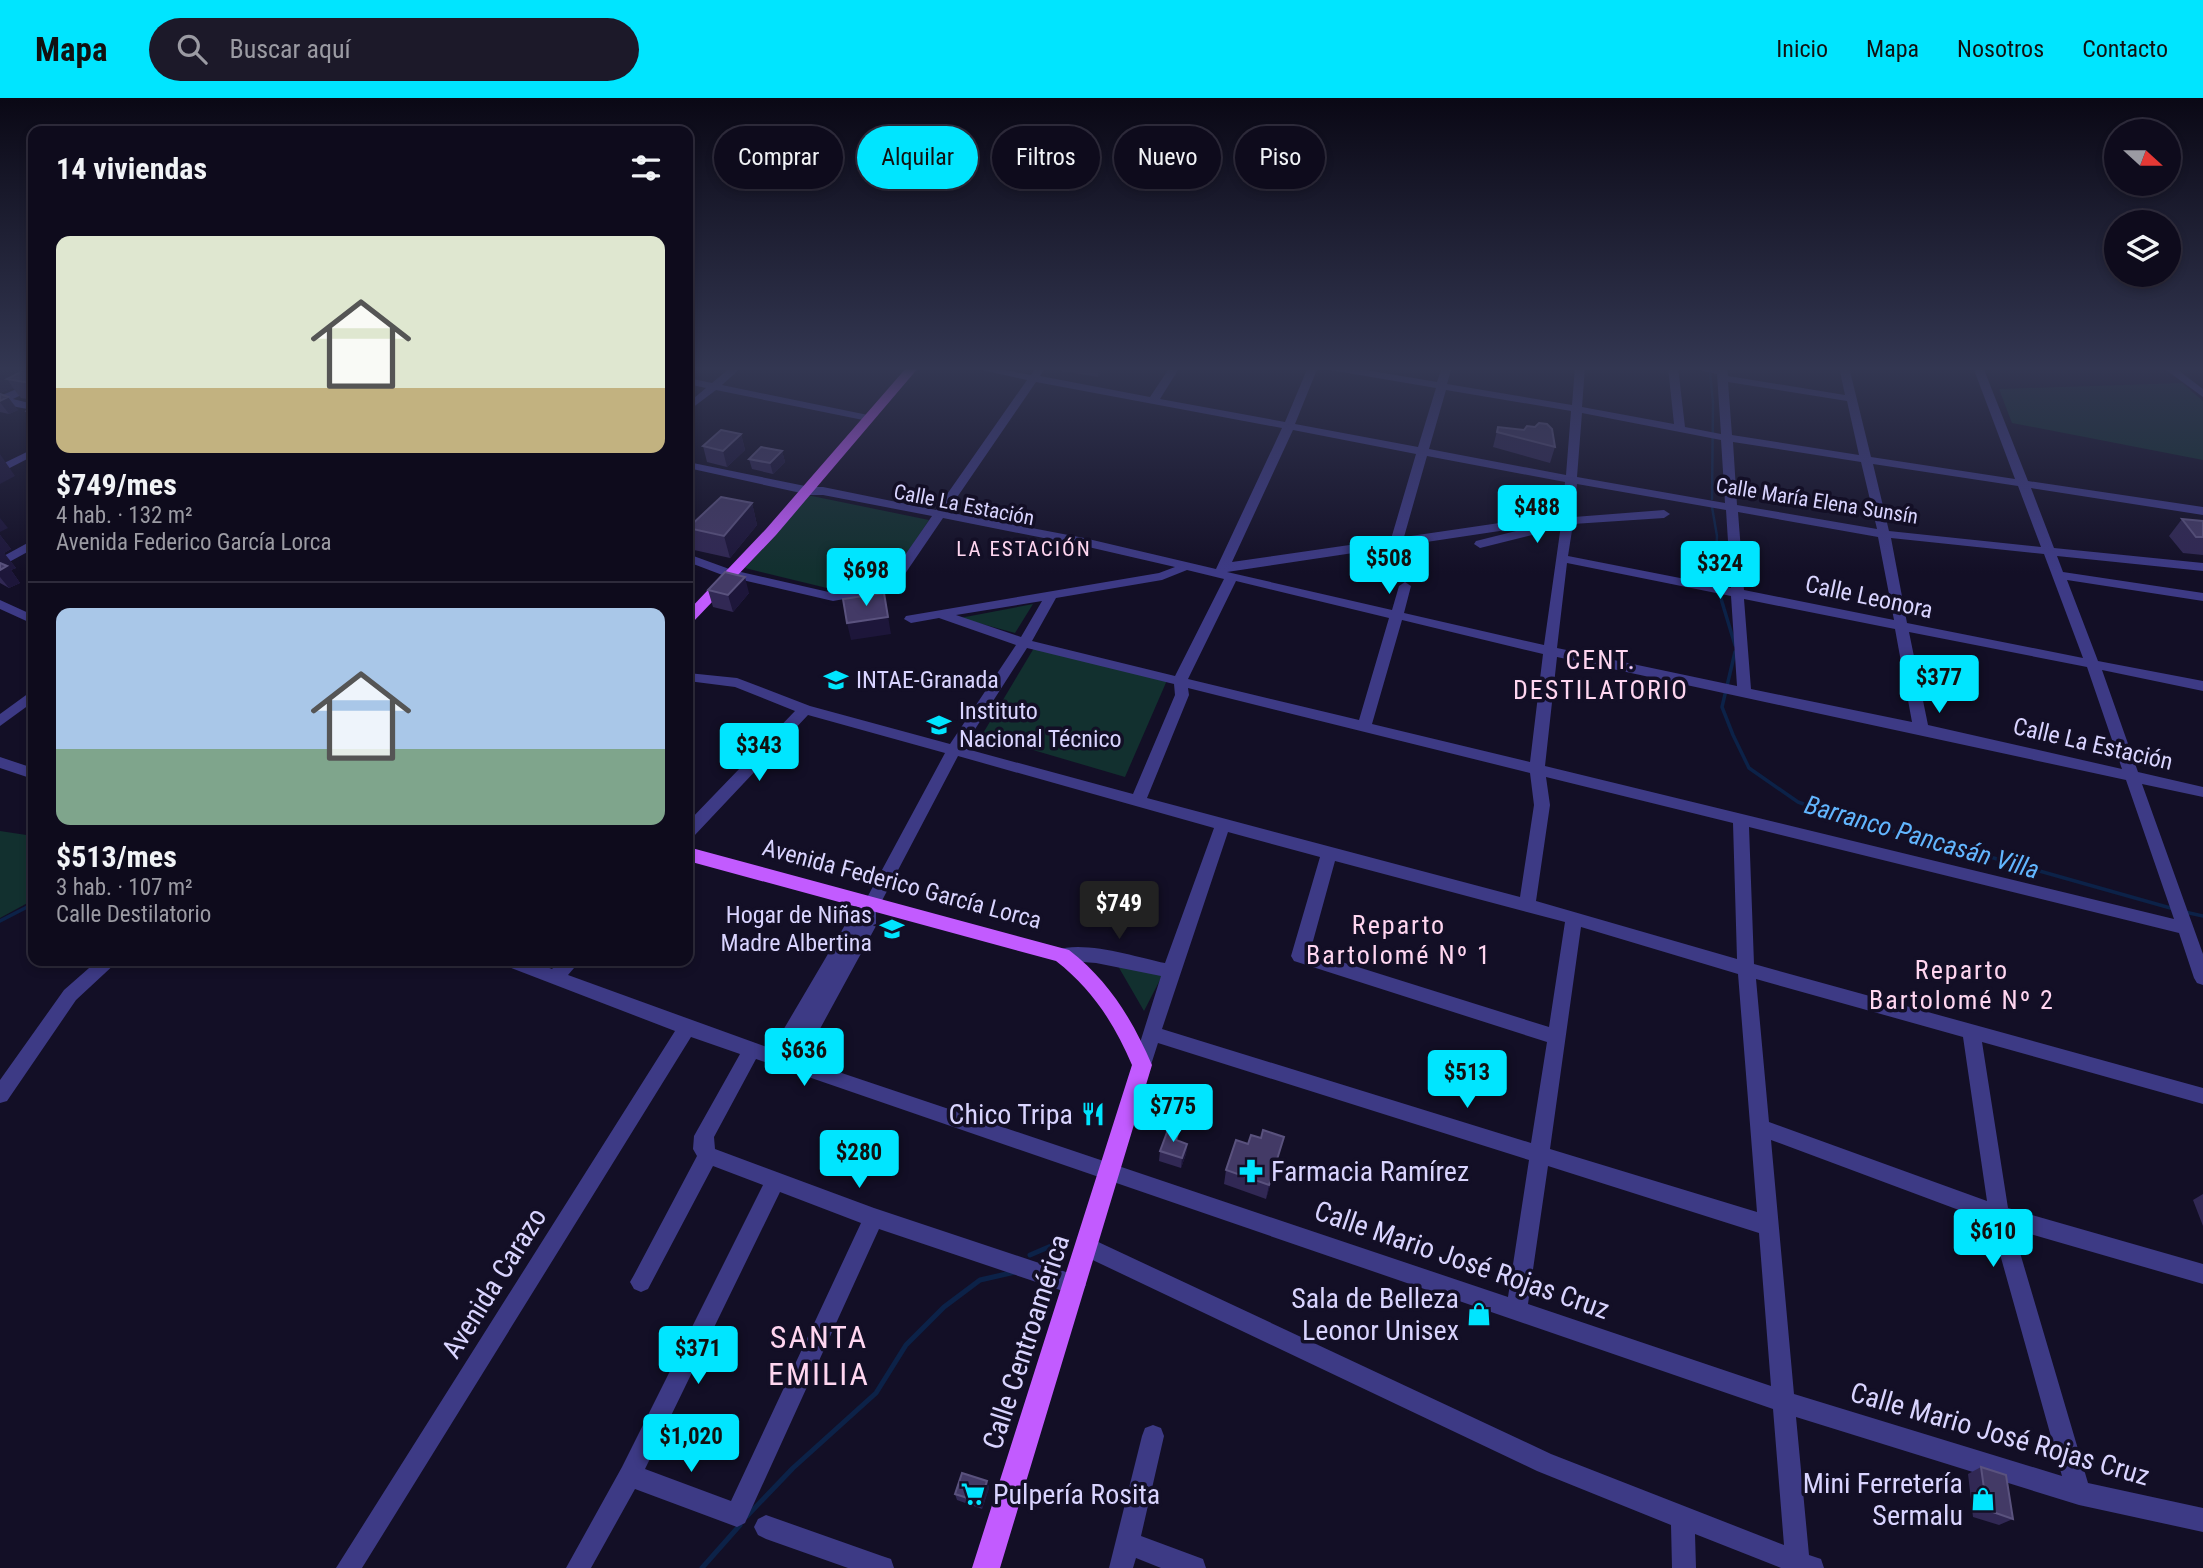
<!DOCTYPE html>
<html lang="es">
<head>
<meta charset="utf-8">
<style>
	:root { --surface:#0e0b1c; --page:#1c1929; --text:#f1f3f6; --muted:#9b9ba3; --line:#2e2b3b; --accent:#00e5ff }
	body { margin:0; font-family:"Roboto Condensed",sans-serif; background:var(--page); color:var(--text); height:100vh; display:flex; flex-direction:column; font-size:26px; white-space:nowrap }
	* { box-sizing:border-box; margin:0 }
	p { font-size:23px; color:var(--muted) }
	.icon { flex:none; width:38px; height:38px; fill:none; stroke:currentColor; stroke-width:2; stroke-linecap:round; stroke-linejoin:round }
	.map { position:relative; flex:1; overflow:hidden }
	.details { position:absolute; left:28px; top:28px; width:665px; height:840px; display:flex; flex-direction:column; background:var(--surface); border-radius:14px; box-shadow:0 4px 10px #0003,0 0 0 2px var(--line) }
	.details>* { flex:none }
	.banner { position:absolute; left:714px; top:28px; width:665px; height:63px; display:flex; gap:14px }
	.needle { width:46px; rotate:111deg }
	.buttons { position:absolute; left:2104px; top:21px; display:grid; gap:14px }
	.buttons a { display:grid; place-items:center; width:77px; height:77px; border-radius:50%; background:var(--surface); box-shadow:0 4px 10px #0003,0 0 0 2px var(--line); font-size:35px }
	.price { position:absolute; translate:-50% -60px; padding:0 16px; border-radius:7px; background:var(--accent); color:#111; font-size:23px; line-height:46px; filter:drop-shadow(0 2px 4px #0008) }
	.price::after { content:''; position:absolute; left:50%; top:42px; width:21px; height:16px; margin-left:-10px; background:inherit; clip-path:polygon(0 0,100% 0,50% 100%) }
	.price.current { background:#222; color:#fff }
	ul { padding:0; list-style:none }
	li { display:grid; align-content:center; gap:14px; height:371px; padding:0 28px }
	li+li { border-top:2px solid var(--line) }
	li span { display:grid; place-items:center; height:217px; border-radius:14px; color:#555 }
	li>.icon { margin-inline-start:auto }
	span .icon { width:126px; height:126px; fill:#fffc; stroke-width:1 }
	li b { font-size:30px }
	h2 { display:flex; justify-content:space-between; align-items:center; height:84px; padding:0 28px; font-size:30px }
	.pill { padding:0 24px; border-radius:32px; background:var(--surface); box-shadow:0 4px 10px #0003,0 0 0 2px var(--line); font-size:24px; line-height:63px }
	.pill.current { background:var(--accent); color:#111 }
	header { display:flex; align-items:center; gap:42px; box-sizing:border-box; height:98px; padding:0 35px; background:var(--accent); color:#111 }
	header strong { font-size:33px }
	nav { display:flex; gap:38px; margin-inline-start:auto; font-size:24px }
	.search { width:490px; height:63px; background:var(--page); display:flex; align-items:center; gap:18px; box-sizing:border-box; padding:0 24px; border-radius:38px; color:var(--muted); font-size:26px }
	.map>svg:first-child { display:block }
	.green { fill:#12302f }
	.lines { fill:none; stroke-linecap:round; stroke-linejoin:round }
	.stream-far2 { stroke:#0c2248; stroke-width:2.5 }
	.stream-far1 { stroke:#0c2248; stroke-width:3.5 }
	.stream { stroke:#0c2248; stroke-width:5 }
	.minor { fill:#3d3a85; fill-rule:evenodd }
	.major { fill:#c25bff; fill-rule:evenodd }
	.wall { fill:#312854 }
	.shaded-wall { fill:#1d163a }
	.building { fill:#433a66; stroke:#5a527e; stroke-width:2 }
	.labels { text-anchor:middle; dominant-baseline:central; stroke-width:7; stroke-linejoin:round; paint-order:stroke }
	.far-street-label { font-size:21px; fill:#d9d4ff; stroke:#130f26 }
	.far-neighbourhood-label { font-size:21px; letter-spacing:2px; fill:#ffd6f0; stroke:#130f26 }
	.street-label { font-size:24px; fill:#d9d4ff; stroke:#130f26 }
	.poi-label { font-size:24px; fill:#d9d4ff; stroke:#130f26; text-anchor:start }
	.neighbourhood-label { font-size:26px; letter-spacing:2px; fill:#ffd6f0; stroke:#130f26 }
	.water-label { font-size:26px; font-style:italic; fill:#62b6ff; stroke:#130f26 }
	.near-poi-label { font-size:28px; fill:#d9d4ff; stroke:#130f26; text-anchor:end }
	.near-street-label { font-size:28px; fill:#d9d4ff; stroke:#130f26 }
	.near-neighbourhood-label { font-size:32px; letter-spacing:2px; fill:#ffd6f0; stroke:#130f26 }
</style>
</head>
<body>
<header>
<strong>Mapa</strong>
<div class="search"><svg class="icon" aria-label="search" viewBox="0 0 24 24"><circle cx="10" cy="10" r="6"/><path d="M15 15l6 6"/></svg>Buscar aquí</div>
<nav><a>Inicio</a><a>Mapa</a><a>Nosotros</a><a>Contacto</a></nav>
</header>
<div class="map">
<svg width="2203" height="1470" viewBox="0 0 2203 1470">
	<rect width="100%" height="100%" fill="#130f26"/>
	<path class="green" d="M2182,285L2203,303V362L2012,325L1999,291Z
		M807,397L929,422L889,482L835,492L745,470Z
		M1033,506L1015,535L960,520Z
		M1034,550L1168,580L1125,679L982,637Z
		M0,733L33,738V802L0,820Z
		M1118,868L1163,876L1144,913Z"/>
	<g class="lines">
		<path class="stream-far2" d="M1710,274L1713,305L1712,401
			M1712,409L1717,438L1715,480"/>
		<path class="stream-far1" d="M1714,479L1715,482
			M1719,494L1735,547
			M1735,554L1722,609L1733,637L1749,670L1798,704L1848,722L1937,744L2174,811
			M2185,814L2203,818
			M0,823L33,806"/>
		<path class="stream" d="M1030,1157L1051,1148
			M747,1418L793,1370L876,1295L906,1247L944,1209L980,1182L1015,1174
			M702,1470L740,1427"/>
		<path class="minor" d="M731,269H742L722,287L868,317L873,320L868,323L716,292L688,313V305L706,290L688,286V280L712,285Z
			M968,269H989L1031,277L1036,269H1046L1040,278L1150,299L1170,269H1180L1160,301L1285,324L1308,269H1318L1295,326L1418,349L1436,290L1330,272L1325,269H1348L1437,284L1442,269H1452L1447,286L1572,307L1575,269H1585L1582,309L1674,326L1668,269H1678L1685,329L1721,336L1717,276L1685,269H1727L1728,278L1845,297L1839,269H1849L1871,359L2015,381L1973,269H1983L2028,383L2203,409V417L2031,390L2054,450L2203,465V473L2057,458L2063,474L2203,495V503L2067,482L2098,563L2203,583V593L2102,572L2138,674L2203,689V699L2142,686L2203,856V887L2197,885L2194,880L2179,835L1749,729L1754,866L2203,990V1006L1982,944L2008,1110L2203,1166V1186L2013,1131L2088,1385L2203,1410V1434L2079,1407L1796,1319L1809,1457L1821,1461L1824,1470H1781L1695,1436L1696,1470H1672L1671,1427L1537,1373L1080,1156L1077,1149L1080,1142L1087,1139L1094,1142L1551,1356L1784,1447L1773,1311L756,961L714,1039L715,1051L874,1110L1075,1177L1082,1180L1086,1187L1082,1194L1075,1197L879,1131L745,1425L737,1429L635,1391L591,1470H566L622,1369L763,1087L713,1068L648,1191L641,1194L634,1191L630,1184L634,1177L697,1058L693,1051L694,1038L740,956L691,939L362,1470H336L675,933L506,868L503,863H531L552,871L560,863H580L568,877L772,951L848,822L862,809L945,655L808,617L694,738L688,740V724L795,613L735,589L688,583V575L737,580L810,608L950,646L1016,547L939,520L911,525L904,521L906,518L1159,475L1175,469L1084,448L943,420L894,492L833,503L725,478L688,464V456L732,472L833,495L885,486L932,418L823,397H810L688,370V364L810,389H823L936,412L1027,282ZM1036,284L1282,330L1216,471L1084,440L947,414ZM1728,284L1847,303L1859,357L1732,337ZM1446,292L1571,313L1566,377L1429,351ZM1582,315L1721,342L1725,405L1577,379ZM1293,332L1416,356L1391,441L1232,464ZM1733,344L1861,364L1877,431L1737,407ZM1427,358L1565,384L1562,420L1513,423L1404,439ZM1873,366L2018,388L2041,449L1889,433ZM1577,386L1726,412L1731,490L1568,458L1573,426L1664,420L1670,416L1664,412L1574,419ZM1738,414L1878,439L1894,522L1744,492ZM1561,427L1544,547L1404,515L1411,488L1405,484L1399,488L1392,512L1227,474L1513,431ZM1891,440L2044,456L2083,560L1907,525ZM1567,465L1731,498L1737,588L1557,550ZM1187,472L1224,481L1175,578L1032,543L1056,500L1162,482ZM1236,483L1389,520L1359,622L1188,581ZM1744,501L1895,531L1912,624L1751,591ZM1042,503L1021,539L956,517ZM1402,522L1543,556L1530,664L1372,626ZM1909,534L2087,569L2122,671L1928,627ZM1027,550L1174,586L1175,597L1133,696L963,650ZM1557,559L2126,682L2174,821L1545,668ZM1188,590L1530,675L1534,707L1520,799L1147,700L1189,597ZM958,658L1214,730L1165,865C1136,859 1085,842 1056,852L1053,857L1056,862L1096,865L1161,878L1133,967L1135,973L1142,975L1149,973L1158,945L1529,1062L1508,1199L803,962L876,828V814ZM1546,679L1733,725L1737,861L1536,803L1550,707ZM1228,734L1320,759L1291,858L1294,863L1547,944L1531,1045L1162,931ZM1335,763L1565,824L1549,929L1310,854ZM1581,829L1738,876L1757,1114L1550,1051ZM1756,881L1963,939L1987,1103L1769,1024ZM1771,1042L1991,1124L2062,1378L1794,1296ZM1548,1068L1759,1135L1771,1288L1528,1206ZM780,1094L861,1125L731,1403L645,1371Z
			M2162,269H2174L2203,291V299Z
			M33,284V291L13,301L33,306V312L0,306V298Z
			M33,351V358L0,375V367Z
			M1532,429L1538,433L1536,436L1480,450L1474,446L1476,443Z
			M33,442V451L0,469V460Z
			M0,502L33,517V526L0,511Z
			M33,592V604L0,628V616Z
			M0,659L33,670V681L0,670Z
			M97,863H118L76,902L7,1003L0,1005V982L64,892Z
			M1153,1327L1161,1330L1164,1338L1141,1438L1203,1461L1206,1470H1161L1136,1460L1133,1470H1109L1142,1338L1145,1330Z
			M766,1417L882,1458L891,1461L894,1470H848L766,1441L758,1437L754,1429L758,1421Z"/>
		<path class="major" d="M907,269H919L776,437L693,524L688,526V513L766,431Z
			M688,749L1069,852C1109,883 1132,921 1152,967L1000,1470H972L1132,967C1114,925 1092,891 1056,863L688,763Z"/>
	</g>
	<path class="wall" d="M0,269H33V302L21,300L13,290L0,295Z
		M1062,269H1106L1098,279L1062,273Z
		M0,296L18,312L9,316L0,314Z
		M33,310V322L27,313Z
		M1498,329L1555,349L1550,365L1493,349Z
		M741,336L745,352L727,369L707,364L703,348Z
		M782,353L785,364L773,376L752,371L749,361Z
		M752,405L757,427L730,460L694,452L688,429Z
		M2182,421L2203,423V457L2183,455L2169,438Z
		M0,437L11,451L4,455L16,470L11,472L20,485L9,490L0,485Z
		M708,492L749,495L733,514L713,509Z
		M1284,1039L1266,1101L1224,1086L1226,1072L1248,1046L1261,1040Z
		M1178,1043L1187,1046L1186,1056L1181,1070L1159,1063L1160,1053Z
		M2203,1096V1128L2193,1102Z
		M1474,1206L1488,1223L1486,1227L1469,1221L1471,1210Z
		M1981,1369L2013,1421L1999,1427L1973,1419L1968,1376Z
		M987,1383L989,1390L982,1411L957,1402L955,1396Z"/>
	<path class="shaded-wall" d="M4,269H25L26,284L7,281L13,290L0,295V271Z
		M1098,269H1106L1098,279Z
		M8,299L18,312L9,316L0,304V303Z
		M741,336L745,352L727,369L723,353Z
		M782,353L785,364L773,376L770,365Z
		M0,356L15,378L0,386Z
		M752,405L757,427L730,460L724,438Z
		M0,420L8,430L0,434Z
		M0,437L11,451L4,455L16,470L11,472L20,485L9,490L0,479Z
		M745,479L749,495L733,514L728,497Z
		M884,495L891,536L851,542L847,525Z
		M1284,1039L1280,1053L1266,1101L1269,1087Z
		M1187,1046L1186,1056L1181,1070L1182,1060Z
		M987,1383L989,1390L982,1411L980,1404Z"/>
	<path class="building" d="M21,269H33V283L30,285L7,281L21,274Z
		M0,296L8,299L0,303Z
		M33,310V315L27,313Z
		M1539,325L1547,326L1552,331L1555,349L1497,334L1498,329L1524,332L1527,328L1535,329Z
		M721,332L741,336L723,353L703,348Z
		M761,349L782,353L770,365L749,361Z
		M721,399L752,405L724,438L688,430Z
		M2182,421L2203,423V439H2196Z
		M0,465L7,468L0,472Z
		M725,474L745,479L728,497L708,492Z
		M884,495L888,519L847,525L843,501Z
		M1169,1029L1179,1032L1176,1042L1187,1046L1182,1060L1160,1053Z
		M1263,1032L1284,1039L1269,1087L1226,1072L1236,1042L1248,1046L1251,1037L1261,1040Z
		M1474,1206L1490,1211L1488,1223L1472,1217Z
		M1981,1369L2006,1377L2013,1421L1987,1412Z
		M962,1375L987,1383L980,1404L955,1396Z"/>
	<linearGradient id="sky" x2="0" y2="1"><stop stop-color="#0a0815"/><stop offset="0.57" stop-color="#333752"/><stop offset="1" stop-color="#333752" stop-opacity="0"/></linearGradient>
	<rect width="2203" height="475" fill="url(#sky)"/>
	<defs>
		<g id="school-bare" transform="scale(1.89)"><path d="M0-5L7-2L0 1L-7-2ZM-4 1L0 2.5L4 1V4Q0 6-4 4Z" fill="#00e5ff" stroke="#130f26" stroke-width="2.5" paint-order="stroke"/></g>
		<g id="restaurant-bare" transform="scale(1.89)"><path d="M-5-6h1v4h1v-4h1v4h1v-4h1v5L-1.5 .5V6h-2V.5L-5-1ZM5-6V6H3V1.5H1.5Q1.5-4 5-6Z" fill="#00e5ff" stroke="#130f26" stroke-width="2.5" paint-order="stroke"/></g>
		<g id="pharmacy-bare" transform="scale(1.89)"><path d="M-2-6h4v4h4v4h-4v4h-4v-4h-4v-4h4Z" fill="#00e5ff" stroke="#130f26" stroke-width="2.5" paint-order="stroke"/></g>
		<g id="shop-bare" transform="scale(1.89)"><path d="M-5-2.5h2.3a2.7 3.5 0 0 1 5.4 0H5L5.5 6h-11ZM-1.5-2.5h3a1.5 2.3 0 0 0-3 0Z" fill="#00e5ff" stroke="#130f26" stroke-width="2.5" paint-order="stroke"/></g>
		<g id="supermarket-bare" transform="scale(1.89)"><path d="M-6-5.5h2.5l.6 2H6L4.5 2H-2.5L-4.4-4H-6ZM-1.5 3.2a1.3 1.3 0 1 0 .1 0ZM3 3.2a1.3 1.3 0 1 0 .1 0Z" fill="#00e5ff" stroke="#130f26" stroke-width="2.5" paint-order="stroke"/></g>
	</defs>
	<g fill-rule="evenodd">
		<use href="#school-bare" x="836" y="582"/>
		<use href="#school-bare" x="939" y="627"/>
		<use href="#school-bare" x="892" y="831"/>
		<use href="#restaurant-bare" x="1093" y="1016"/>
		<use href="#pharmacy-bare" x="1251" y="1073"/>
		<use href="#shop-bare" x="1479" y="1216"/>
		<use href="#supermarket-bare" x="973" y="1396"/>
		<use href="#shop-bare" x="1983" y="1401"/>
	</g>
	<g class="labels">
		<g class="far-street-label">
			<text transform="translate(1817 403) rotate(9)">Calle María Elena Sunsín</text>
			<text transform="translate(964 407) rotate(11)">Calle La Estación</text>
		</g>
		<g class="far-neighbourhood-label">
			<text x="1024" y="451">LA ESTACIÓN</text>
		</g>
		<g class="street-label">
			<text transform="translate(1869 499) rotate(12)">Calle Leonora</text>
			<text transform="translate(2093 646) rotate(13)">Calle La Estación</text>
			<text transform="translate(902 786) rotate(15)">Avenida Federico García Lorca</text>
		</g>
		<g class="poi-label">
			<text x="856" y="582">INTAE-Granada</text>
			<text x="959" y="613">Instituto<tspan x="959" dy="28">Nacional Técnico</tspan></text>
			<text x="872" y="817" text-anchor="end">Hogar de Niñas<tspan x="872" dy="28">Madre Albertina</tspan></text>
		</g>
		<g class="neighbourhood-label">
			<text x="1601" y="562">CENT.<tspan x="1601" dy="30">DESTILATORIO</tspan></text>
			<text x="1399" y="827">Reparto<tspan x="1399" dy="30">Bartolomé Nº 1</tspan></text>
			<text x="1962" y="872">Reparto<tspan x="1962" dy="30">Bartolomé Nº 2</tspan></text>
		</g>
		<g class="water-label">
			<text transform="translate(1922 739) rotate(16)">Barranco Pancasán Villa</text>
		</g>
		<g class="near-poi-label">
			<text x="1073" y="1016">Chico Tripa</text>
			<text x="1271" y="1073" text-anchor="start">Farmacia Ramírez</text>
			<text x="1459" y="1200">Sala de Belleza<tspan x="1459" dy="32">Leonor Unisex</tspan></text>
			<text x="1963" y="1385">Mini Ferretería<tspan x="1963" dy="32">Sermalu</tspan></text>
			<text x="993" y="1396" text-anchor="start">Pulpería Rosita</text>
		</g>
		<g class="near-street-label">
			<text transform="translate(1462 1162) rotate(19)">Calle Mario José Rojas Cruz</text>
			<text transform="translate(494 1185) rotate(-58)">Avenida Carazo</text>
			<text transform="translate(1026 1244) rotate(-72)">Calle Centroamérica</text>
			<text transform="translate(2000 1336) rotate(16)">Calle Mario José Rojas Cruz</text>
		</g>
		<g class="near-neighbourhood-label">
			<text x="819" y="1239">SANTA<tspan x="819" dy="37">EMILIA</tspan></text>
		</g>
	</g>
</svg>
<div class="buttons">
<a><svg class="needle" viewBox="-14 -14 28 28"><path d="M0-13l5 13h-10z" fill="#e53935"/><path d="M0 13l5-13h-10z" fill="#9b9ba3"/></svg></a>
<a><svg class="icon" aria-label="layers" viewBox="0 0 24 24"><path d="M12 4l9 5-9 5-9-5zM3 14l9 5 9-5"/></svg></a>
</div>
<b class="price" style="left:1537px;top:447px">$488</b>
<b class="price" style="left:1389px;top:498px">$508</b>
<b class="price" style="left:1720px;top:503px">$324</b>
<b class="price" style="left:866px;top:510px">$698</b>
<b class="price" style="left:1939px;top:617px">$377</b>
<b class="price" style="left:759px;top:685px">$343</b>
<b class="price current" style="left:1119px;top:843px">$749</b>
<b class="price" style="left:804px;top:990px">$636</b>
<b class="price" style="left:1467px;top:1012px">$513</b>
<b class="price" style="left:1173px;top:1046px">$775</b>
<b class="price" style="left:859px;top:1092px">$280</b>
<b class="price" style="left:1993px;top:1171px">$610</b>
<b class="price" style="left:698px;top:1288px">$371</b>
<b class="price" style="left:691px;top:1376px">$1,020</b>
<div class="banner">
<a class="pill">Comprar</a>
<a class="pill current">Alquilar</a>
<a class="pill">Filtros</a>
<a class="pill">Nuevo</a>
<a class="pill">Piso</a>
</div>
<section class="details">
<h2>14 viviendas<svg class="icon" aria-label="filters" viewBox="0 0 24 24"><path d="M4 7h16M4 17h16"/><circle cx="9" cy="7" r="2"/><circle cx="15" cy="17" r="2"/></svg></h2>
<ul>
<li><span style="background:linear-gradient(#dfe7d0 70%,#c2b280 0)"><svg class="icon" aria-label="home" viewBox="0 0 24 24"><path d="M3 11l9-7 9 7M6 9v11h12V9"/></svg></span><div><b>$749/mes</b><p>4 hab. · 132 m²</p><p>Avenida Federico García Lorca</p></div></li>
<li><span style="background:linear-gradient(#a9c7e8 65%,#7fa58c 0)"><svg class="icon" aria-label="home" viewBox="0 0 24 24"><path d="M3 11l9-7 9 7M6 9v11h12V9"/></svg></span><div><b>$513/mes</b><p>3 hab. · 107 m²</p><p>Calle Destilatorio</p></div></li>
</ul>
</section>
</div>
</body>
</html>
